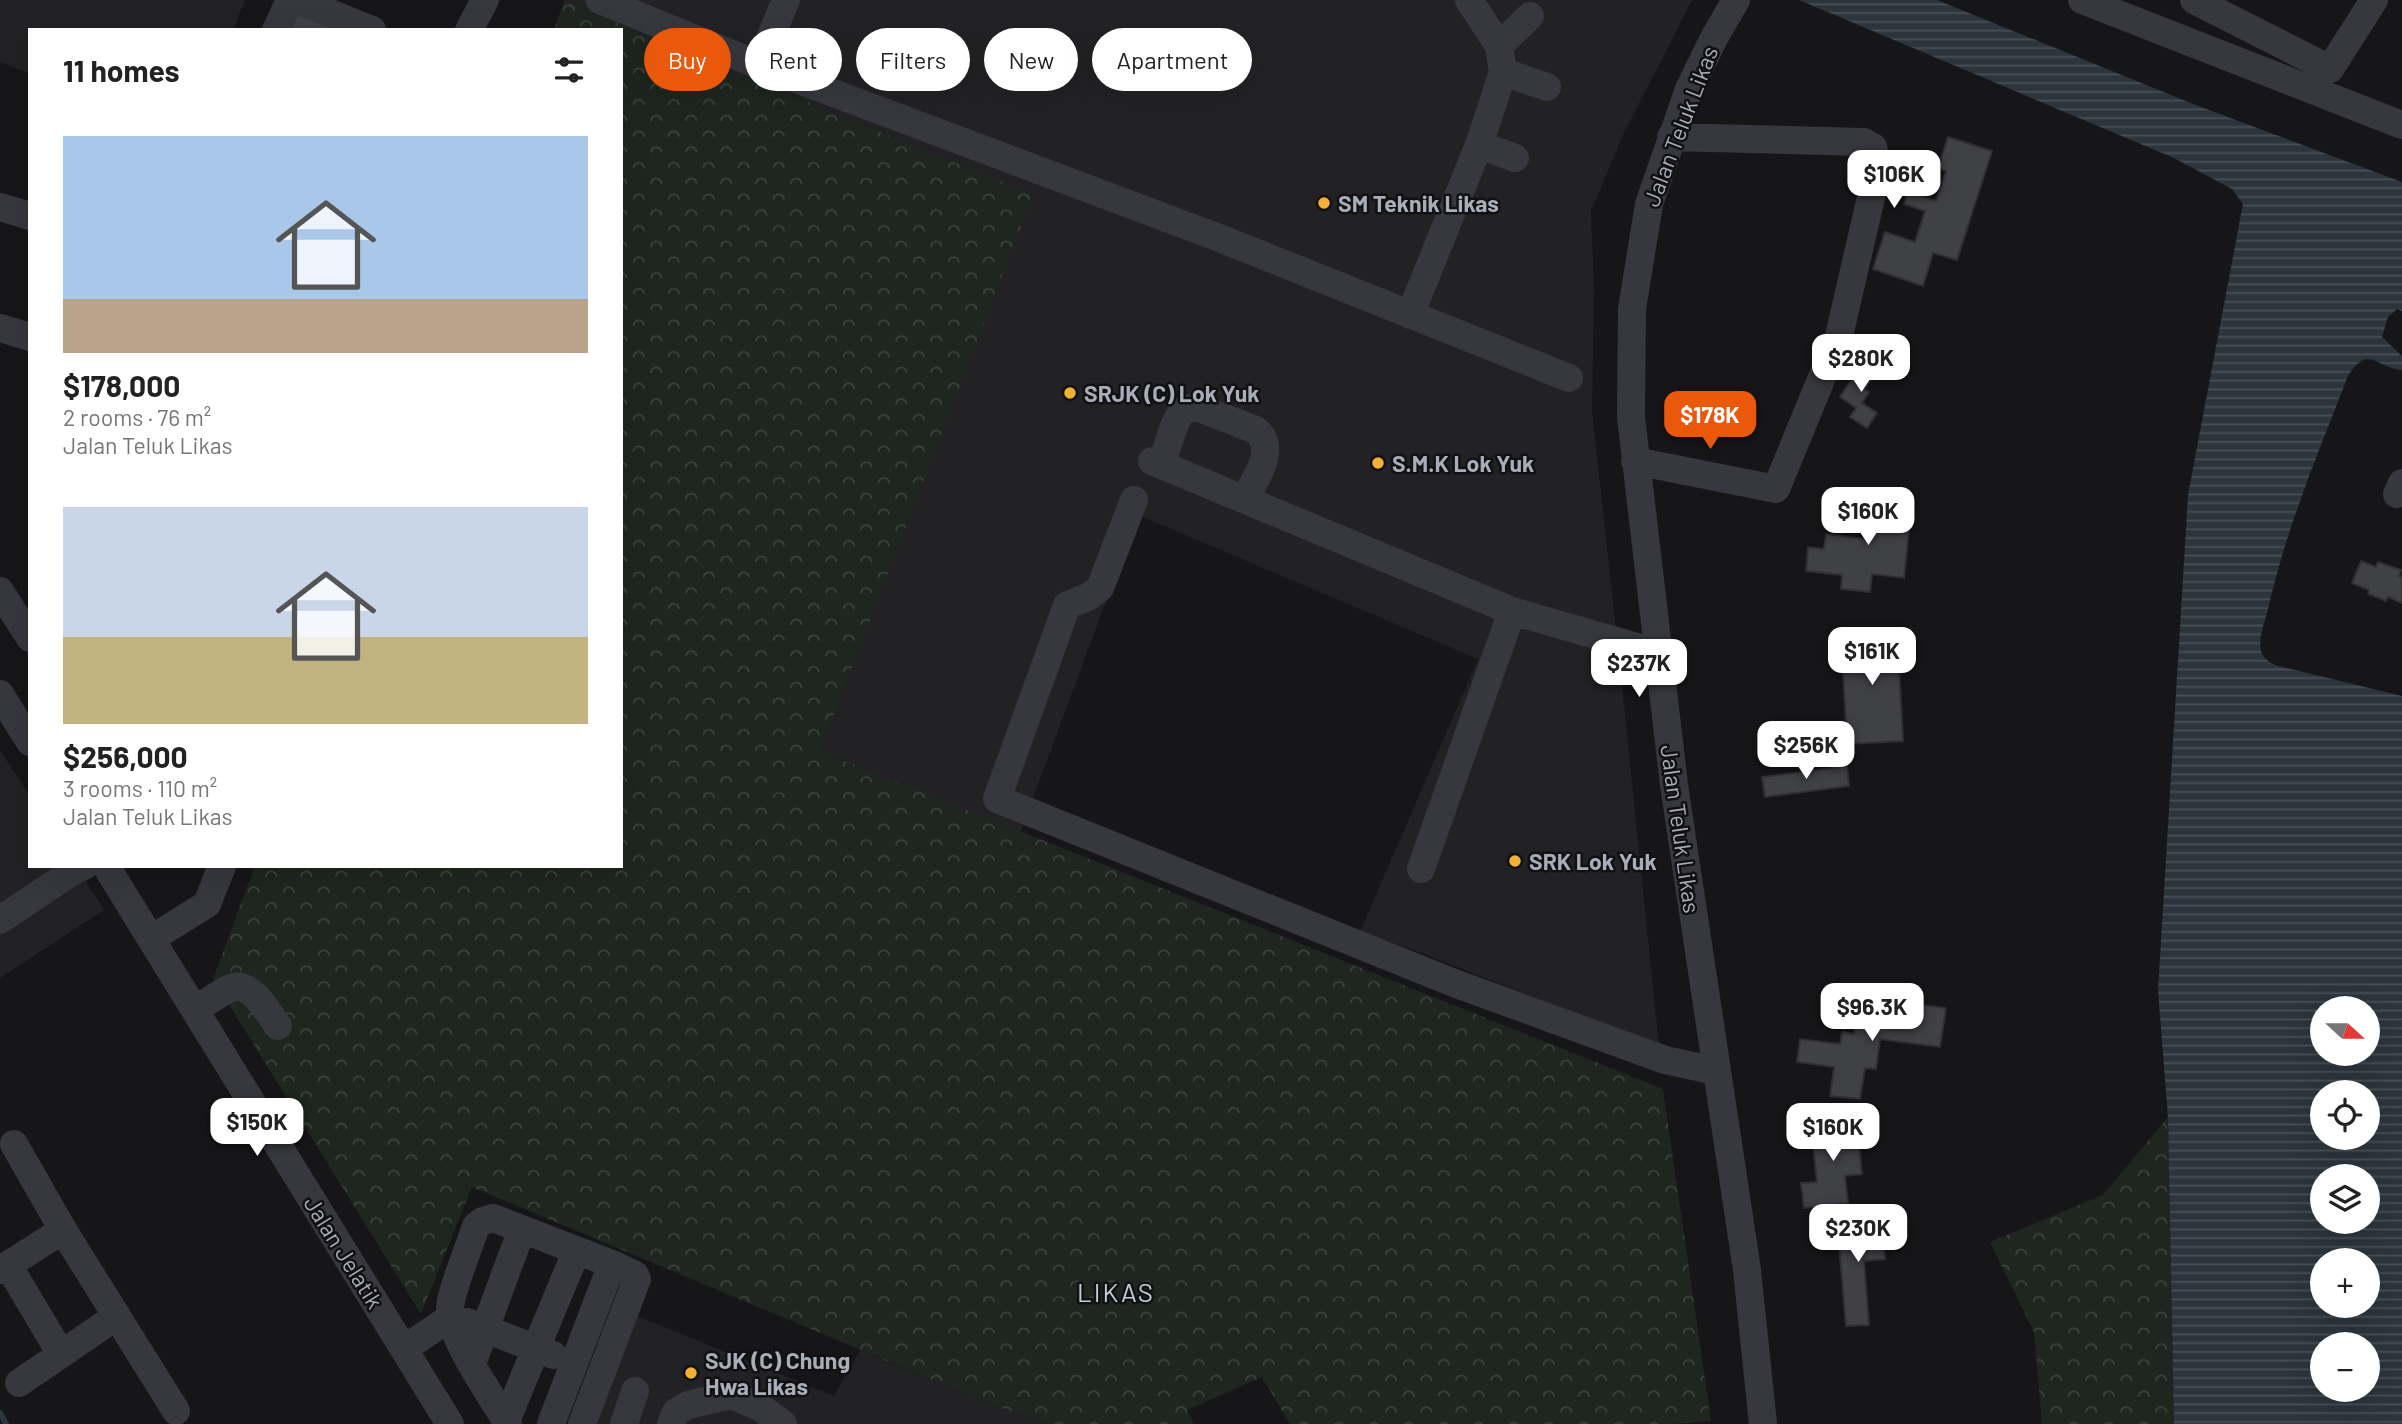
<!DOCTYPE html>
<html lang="en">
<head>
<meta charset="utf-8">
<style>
	:root { --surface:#fff; --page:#f6f6f6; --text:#222; --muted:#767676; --accent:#ea580c }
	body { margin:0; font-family:Barlow,sans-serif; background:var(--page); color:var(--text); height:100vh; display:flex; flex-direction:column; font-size:26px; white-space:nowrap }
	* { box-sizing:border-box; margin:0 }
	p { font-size:23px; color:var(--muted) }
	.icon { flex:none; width:38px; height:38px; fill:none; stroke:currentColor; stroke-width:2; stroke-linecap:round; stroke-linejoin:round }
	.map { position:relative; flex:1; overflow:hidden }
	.drawer { position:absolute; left:28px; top:28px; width:595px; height:840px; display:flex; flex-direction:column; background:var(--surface); border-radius:0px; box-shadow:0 7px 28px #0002 }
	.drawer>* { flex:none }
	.guide { position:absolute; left:644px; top:28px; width:665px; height:63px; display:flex; gap:14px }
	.needle { width:46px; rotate:111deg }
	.fabs { position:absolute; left:2310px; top:996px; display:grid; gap:14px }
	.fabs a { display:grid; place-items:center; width:70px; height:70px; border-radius:50%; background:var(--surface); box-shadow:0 7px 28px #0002; font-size:35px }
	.price { position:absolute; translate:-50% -60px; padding:0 16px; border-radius:14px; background:#fff; color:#222; font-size:23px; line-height:46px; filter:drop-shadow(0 2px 4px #0008) }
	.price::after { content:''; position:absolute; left:50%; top:42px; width:21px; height:16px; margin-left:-10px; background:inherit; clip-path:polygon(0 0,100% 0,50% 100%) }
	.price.selected { background:var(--accent); color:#fff }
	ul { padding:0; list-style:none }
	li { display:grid; align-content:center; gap:14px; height:371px; padding:0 35px }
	li span { display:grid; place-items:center; height:217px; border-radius:0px; color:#555 }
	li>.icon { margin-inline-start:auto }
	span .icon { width:126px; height:126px; fill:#fffc; stroke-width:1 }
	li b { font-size:30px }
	h2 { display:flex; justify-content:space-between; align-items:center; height:84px; padding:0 35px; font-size:30px }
	.tag { padding:0 24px; border-radius:32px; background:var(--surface); box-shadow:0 7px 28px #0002; font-size:24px; line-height:63px }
	.tag.selected { background:var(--accent); color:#fff }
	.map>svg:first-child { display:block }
	.built { fill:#222225 }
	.forest { fill:url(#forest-crowns) }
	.water { fill:url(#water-rules); fill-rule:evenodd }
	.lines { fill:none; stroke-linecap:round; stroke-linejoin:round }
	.stream { stroke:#2c353c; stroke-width:6 }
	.building { fill:#404145; stroke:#303034; stroke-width:2 }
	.minor { stroke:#37383d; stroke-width:28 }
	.poi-dot { fill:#f2b134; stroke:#111113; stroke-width:2.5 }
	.labels { text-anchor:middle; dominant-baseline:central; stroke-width:5; stroke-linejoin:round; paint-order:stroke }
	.street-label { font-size:23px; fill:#a8adb8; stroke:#111113 }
	.poi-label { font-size:23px; font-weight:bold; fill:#a8adb8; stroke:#111113; text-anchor:start }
	.quarter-label { font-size:26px; letter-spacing:2px; fill:#c9ccd4; stroke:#111113 }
</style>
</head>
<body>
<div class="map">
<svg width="2402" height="1424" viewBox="0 0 2402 1424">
	<defs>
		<pattern id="forest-crowns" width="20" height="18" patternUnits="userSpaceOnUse" patternTransform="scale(1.75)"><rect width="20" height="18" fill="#1e261f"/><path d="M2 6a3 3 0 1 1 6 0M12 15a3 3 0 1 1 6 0" fill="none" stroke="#3c433d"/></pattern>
		<pattern id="water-rules" width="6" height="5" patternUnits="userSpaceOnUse" patternTransform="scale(1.75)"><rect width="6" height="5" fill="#2c353c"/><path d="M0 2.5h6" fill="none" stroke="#485056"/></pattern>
	</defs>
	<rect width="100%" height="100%" fill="#161618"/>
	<path class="built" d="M0,0H245L233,30H30V74L0,62Z
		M561,0H1692L1624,133L1591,211L1594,289L1592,411L1620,665L1659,1046L1416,951L1360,932L1478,659L1138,515L1020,833L820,751L1032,195Z
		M0,750L30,796V866H76L104,910L0,978Z
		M630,1313L834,1396L860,1350L992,1405L1051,1424H585Z"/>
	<path class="forest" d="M564,1L1033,195L820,751L1663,1089L1711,1421L1672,1424H1290L1262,1377L1187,1410L1194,1424H1051L992,1405L472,1187L421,1314L213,979L255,866H621V30H554Z
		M2168,1117L2174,1424H2042L2034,1332L1990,1242L2103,1195Z"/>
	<path class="water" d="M1799,0H1937L2193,104L2402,182V311L2397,309L2388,317L2382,337L2402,356V370C2375,368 2369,343 2348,376C2318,453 2286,529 2268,609C2265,621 2258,638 2261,651C2263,658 2269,662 2275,665L2402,696V1424H2174L2168,1117L2158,991L2188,495L2243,204L2232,189L2174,158ZM2322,1008H2368V1054H2322ZM2322,1092H2368V1138H2322ZM2322,1176H2368V1222H2322ZM2322,1260H2368V1306H2322ZM2322,1344H2368V1390H2322Z"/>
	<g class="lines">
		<path class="stream" d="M0,1413L6,1424"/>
	</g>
	<path class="building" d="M295,5L337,22L333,30H286Z
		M1948,137L1992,151L1957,260L1933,253L1923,286L1873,269L1885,232L1915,242L1925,211L1904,204L1908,192L1936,201L1946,171L1938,168Z
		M1864,360L1878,369L1865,389L1869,392L1862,403L1877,413L1867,428L1850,417L1856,408L1840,397Z
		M1869,496L1912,501L1904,578L1872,574L1870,592L1841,589L1842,575L1806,571L1808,547L1824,549L1826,534L1865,539Z
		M2361,561L2376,567L2378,562L2401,570L2399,576L2402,577V603L2388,597L2386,601L2368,594L2369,590L2352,583Z
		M1897,629L1903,741L1847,744L1841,632Z
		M1847,766L1849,786L1765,797L1762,777Z
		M1858,1002L1879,1005L1878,1013L1899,1016L1900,1002L1946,1008L1940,1047L1880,1039L1876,1069L1865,1068L1860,1099L1830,1096L1834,1067L1797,1062L1800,1039L1840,1044L1842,1032L1854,1034Z
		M1856,1119L1862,1174L1845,1176L1848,1203L1804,1208L1801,1183L1817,1182L1811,1125Z
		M1881,1218L1885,1259L1864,1261L1869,1325L1846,1326L1837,1221Z"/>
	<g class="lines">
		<path class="minor" d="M298,0L372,30
			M600,0L759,65L1222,239L1569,378
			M1736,0L1714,38L1689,89L1649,204L1632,309L1631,417L1674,785L1747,1270L1763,1424
			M2082,0L2402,125
			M2194,0L2330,69L2374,0
			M276,30L290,0
			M469,30L485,0
			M1499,46L1530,16
			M759,65L786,0
			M1503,72L1547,87
			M1479,145L1515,158
			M0,207L30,216
			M1410,315L1479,145L1503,72L1499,46L1469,0
			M0,328L30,337
			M1152,461L1512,611
			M1635,461L1776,489L1839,336L1875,180V155L1873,147L1864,142L1671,137
			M1162,464C1167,451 1173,420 1183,411C1188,407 1193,408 1199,408L1256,430C1278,449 1255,479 1245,499
			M2397,494L2402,483
			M1134,500L1100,588L1088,597L1067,605L997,799L1454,983L1665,1060L1716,1071
			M0,591L30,638
			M0,694L30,742
			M106,866L450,1424
			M1421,869L1512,611L1658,653
			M0,920L73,871L84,866
			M151,939L207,904L222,866
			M195,1010C205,1004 223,990 234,987C253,983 269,1014 278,1026
			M14,1144L63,1230L176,1411
			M8,1265L61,1354
			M0,1270L63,1230
			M467,1322L553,1355
			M404,1349L451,1317
			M472,1364L522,1229
			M19,1383L117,1316
			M506,1421L576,1252
			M508,1424C492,1397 450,1338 450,1309C450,1293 470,1245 476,1226L483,1221L493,1218L612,1264L635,1275L637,1279L582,1424
			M551,1424L612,1264
			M624,1424L635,1391
			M671,1424L676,1412L688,1405L731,1395L760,1407L783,1424"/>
	</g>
	<g class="poi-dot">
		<circle cx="1324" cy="203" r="7"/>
		<circle cx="1070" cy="393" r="7"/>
		<circle cx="1378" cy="463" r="7"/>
		<circle cx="1515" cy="861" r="7"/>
		<circle cx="691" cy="1373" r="7"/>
	</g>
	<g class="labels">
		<g class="street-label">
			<text transform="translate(1680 126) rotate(-69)">Jalan Teluk Likas</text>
			<text transform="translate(1681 829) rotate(82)">Jalan Teluk Likas</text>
			<text transform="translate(344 1252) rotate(58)">Jalan Jelatik</text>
		</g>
		<g class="poi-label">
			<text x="1338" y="203">SM Teknik Likas</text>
			<text x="1084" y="393">SRJK (C) Lok Yuk</text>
			<text x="1392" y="463">S.M.K Lok Yuk</text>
			<text x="1529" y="861">SRK Lok Yuk</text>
			<text x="705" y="1360">SJK (C) Chung<tspan x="705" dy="26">Hwa Likas</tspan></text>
		</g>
		<g class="quarter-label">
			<text x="1116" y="1291">LIKAS</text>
		</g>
	</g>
</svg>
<div class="fabs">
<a><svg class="needle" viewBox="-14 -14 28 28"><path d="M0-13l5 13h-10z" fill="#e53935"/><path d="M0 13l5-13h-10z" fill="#767676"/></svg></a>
<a><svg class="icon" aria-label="locate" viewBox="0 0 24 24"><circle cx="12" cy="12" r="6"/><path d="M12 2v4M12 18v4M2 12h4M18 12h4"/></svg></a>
<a><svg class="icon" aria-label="layers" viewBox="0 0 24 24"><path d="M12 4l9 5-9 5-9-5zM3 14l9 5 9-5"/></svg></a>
<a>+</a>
<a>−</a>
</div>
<b class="price" style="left:1894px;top:210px">$106K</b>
<b class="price" style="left:1861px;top:394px">$280K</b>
<b class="price selected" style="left:1710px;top:451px">$178K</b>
<b class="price" style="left:1868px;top:547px">$160K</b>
<b class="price" style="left:1872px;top:687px">$161K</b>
<b class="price" style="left:1639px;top:699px">$237K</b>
<b class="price" style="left:1806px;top:781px">$256K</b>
<b class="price" style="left:1872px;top:1043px">$96.3K</b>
<b class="price" style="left:257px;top:1158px">$150K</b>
<b class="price" style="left:1833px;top:1163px">$160K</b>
<b class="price" style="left:1858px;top:1264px">$230K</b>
<div class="guide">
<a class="tag selected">Buy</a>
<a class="tag">Rent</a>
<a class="tag">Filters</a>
<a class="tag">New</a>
<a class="tag">Apartment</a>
</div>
<section class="drawer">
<h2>11 homes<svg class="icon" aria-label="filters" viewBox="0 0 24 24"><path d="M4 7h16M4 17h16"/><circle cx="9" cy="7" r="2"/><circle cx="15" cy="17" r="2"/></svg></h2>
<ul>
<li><span style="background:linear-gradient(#a9c7e8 75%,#b9a48a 0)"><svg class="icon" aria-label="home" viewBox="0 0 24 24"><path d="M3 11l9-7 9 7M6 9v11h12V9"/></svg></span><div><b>$178,000</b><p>2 rooms · 76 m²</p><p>Jalan Teluk Likas</p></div></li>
<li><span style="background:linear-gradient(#c9d6e8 60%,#c2b280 0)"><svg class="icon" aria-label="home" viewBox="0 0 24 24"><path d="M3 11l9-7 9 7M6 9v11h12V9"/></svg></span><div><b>$256,000</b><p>3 rooms · 110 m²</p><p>Jalan Teluk Likas</p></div></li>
</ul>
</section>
</div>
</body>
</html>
